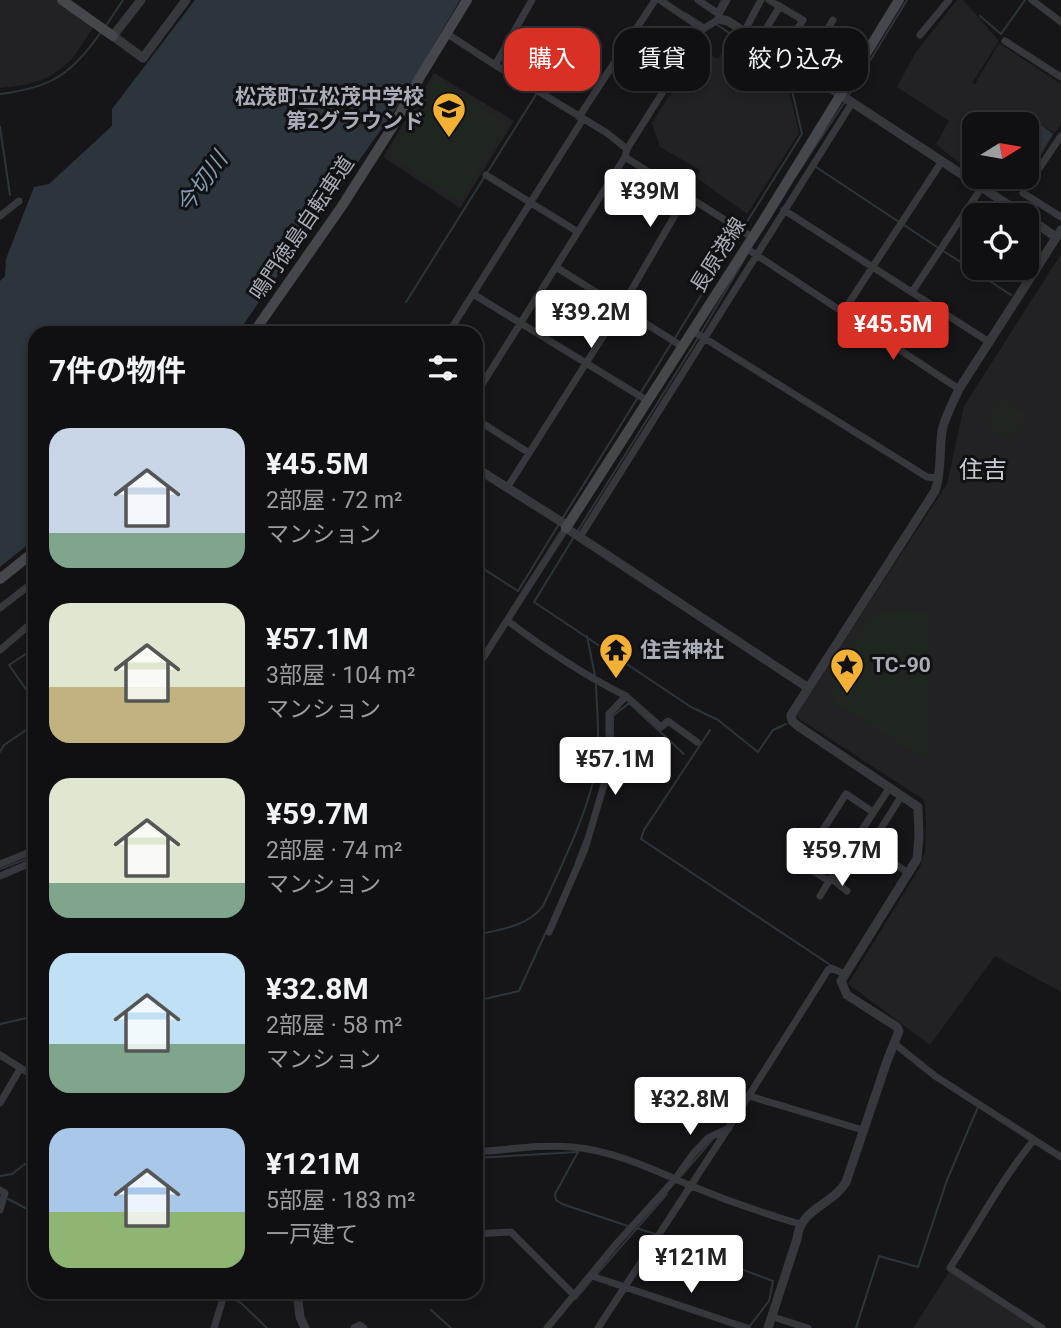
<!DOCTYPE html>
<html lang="ja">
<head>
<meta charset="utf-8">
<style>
	:root { --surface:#101012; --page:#1e1e20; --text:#f1f3f6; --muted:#9c9d9f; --line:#303032; --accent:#d93025 }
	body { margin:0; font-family:Roboto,"Noto Sans JP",sans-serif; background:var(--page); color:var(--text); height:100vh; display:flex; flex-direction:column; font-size:26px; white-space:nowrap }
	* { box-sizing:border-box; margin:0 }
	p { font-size:23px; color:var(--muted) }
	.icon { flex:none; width:38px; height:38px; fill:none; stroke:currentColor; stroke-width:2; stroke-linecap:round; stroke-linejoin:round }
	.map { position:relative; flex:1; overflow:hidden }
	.drawer { position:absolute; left:28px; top:326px; width:455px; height:973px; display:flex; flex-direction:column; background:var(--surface); border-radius:21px; box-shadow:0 4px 10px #0003,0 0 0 2px var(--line) }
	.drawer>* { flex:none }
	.top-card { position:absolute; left:504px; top:28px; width:452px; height:63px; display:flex; gap:14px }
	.needle { width:46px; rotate:79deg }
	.fabs { position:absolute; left:962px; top:112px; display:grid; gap:14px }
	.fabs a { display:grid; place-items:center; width:77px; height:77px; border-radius:14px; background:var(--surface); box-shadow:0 4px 10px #0003,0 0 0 2px var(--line); font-size:35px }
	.price { position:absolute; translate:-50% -60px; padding:0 16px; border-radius:7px; background:#fff; color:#222; font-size:23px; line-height:46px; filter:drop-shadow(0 2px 4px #0008) }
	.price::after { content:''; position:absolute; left:50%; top:42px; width:21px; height:16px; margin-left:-10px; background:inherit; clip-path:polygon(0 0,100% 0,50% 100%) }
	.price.selected { background:var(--accent); color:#fff }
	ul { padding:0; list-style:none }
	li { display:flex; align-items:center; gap:21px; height:175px; padding:0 21px }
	li span { display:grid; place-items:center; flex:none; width:196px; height:140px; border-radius:21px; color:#555 }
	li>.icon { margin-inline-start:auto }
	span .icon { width:84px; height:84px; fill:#fffc; stroke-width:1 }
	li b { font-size:30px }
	h2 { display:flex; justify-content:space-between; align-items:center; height:84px; padding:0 21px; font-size:30px }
	.pill { padding:0 24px; border-radius:21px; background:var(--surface); box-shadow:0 4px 10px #0003,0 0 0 2px var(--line); font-size:24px; line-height:63px }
	.pill.selected { background:var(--accent); color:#fff }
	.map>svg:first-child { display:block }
	.built { fill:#222225 }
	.green { fill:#1e261f }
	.water { fill:#2c353c }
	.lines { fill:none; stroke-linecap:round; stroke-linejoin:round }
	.stream { stroke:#2c353c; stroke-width:2 }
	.minor { stroke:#37383d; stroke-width:7 }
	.tertiary { stroke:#37383d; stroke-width:9 }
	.secondary { stroke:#45474d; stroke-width:10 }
	.labels { text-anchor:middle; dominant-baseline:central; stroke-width:6; stroke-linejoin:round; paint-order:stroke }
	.poi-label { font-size:21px; font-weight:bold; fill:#a8adb8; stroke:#111113; text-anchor:start }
	.street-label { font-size:21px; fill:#a8adb8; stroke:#111113 }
	.water-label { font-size:23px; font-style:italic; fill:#7f9bb3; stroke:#111113 }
	.quarter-label { font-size:24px; fill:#c9ccd4; stroke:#111113 }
</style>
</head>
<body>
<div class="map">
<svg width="1061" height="1328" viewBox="0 0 1061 1328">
	<rect width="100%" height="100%" fill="#161618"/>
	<path class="built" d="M0,0H57L94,27L72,59L59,70L45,79L24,85L0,88Z
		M957,0H963L999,41L972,83L975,84L999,43L1061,84V124L1055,133L1045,127L1054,134L1037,163L1027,157V124H975V176L936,144L949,121L897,87L916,52Z
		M731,40L786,77L799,133L747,214L697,178L700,170L660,147L652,123L699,49L718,59Z
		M434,73L514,121L460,208L383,157Z
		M1061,254V992L995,956L930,1045L848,984L920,867L925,852L926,821L924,800L795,716L947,484L964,406Z
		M950,1271L1037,1328H913Z"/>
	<path class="green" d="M437,79L502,121L504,129L460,202L389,155Z
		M1002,399L1026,414L1010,440L986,424Z
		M888,611L926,612L930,618L927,757L924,758L833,701L834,672L872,616Z"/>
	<path class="water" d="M195,0H460L399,104L238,332H35V539L0,567V281L5,276L6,259L34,187L49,184L112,126V109Z
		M730,44L768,68L760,80L722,56Z
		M1022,112L1053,134L1036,161L1027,155V124H1014Z"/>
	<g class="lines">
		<path class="stream" d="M717,10L722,0
			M685,13L704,25
			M980,16L1001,34L1025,0
			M716,24L788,73L802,134L743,228
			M105,27L123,0
			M0,94C51,88 72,74 101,32
			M849,95L907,0
			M0,127L10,195
			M816,167L899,222
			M797,174L844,103
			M904,225L937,247
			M942,250L1011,295
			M406,302L537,93
			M701,333L748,253
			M675,338L740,232
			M640,394L672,342
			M562,519L637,399
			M577,532L698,338
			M574,537L534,602L691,707L718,720L758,752L773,730L786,724
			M476,564L518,591L559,524
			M587,636L595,676
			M35,648L9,665L35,702
			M710,730L644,830L641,839L829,964
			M613,746V716L629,703L684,754
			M0,752L4,745L35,724
			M576,862L584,841
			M0,869L35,856
			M476,935C501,929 527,927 543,906C561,867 591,806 596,765C600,738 597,712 596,685
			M476,1001L519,991L546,932
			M0,1024L35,1016
			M476,1158L578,1152L555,1194L556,1200L562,1204L628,1226
			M0,1176L12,1174L25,1164L35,1166
			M681,1176L712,1140
			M8,1199L35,1213
			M633,1227L655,1234
			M660,1236L726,1259L725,1263L773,1281L769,1301L749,1327
			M597,1274L667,1194
			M216,1292L222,1294
			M579,1295L593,1278
			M227,1296L241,1303L267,1328
			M431,1310L451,1328
			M856,1328L879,1256L918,1267L947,1180L978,1107"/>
		<path class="minor" d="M532,0L495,65L607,133L627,149
			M660,0L703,29
			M698,0L719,14
			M769,0L803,20L780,56
			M1032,0L1061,22
			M744,32L761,0
			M446,33L495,65
			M920,35L949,0
			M1005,41L1061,77
			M758,42L780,6
			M802,71L833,20
			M579,117L655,0
			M625,157L752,237
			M1027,162L1038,170L1061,136
			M486,175L578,232
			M1023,193L1061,217
			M784,210L989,342
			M0,216L19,201
			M752,252L959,389
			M556,267L683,347
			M912,292L982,187
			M473,294L648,401
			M843,312L942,161
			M693,331L927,477L939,478
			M449,332L583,119
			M476,394L625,157L627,149L698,36L703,29L719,19V14L727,0
			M476,419L529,453
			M507,488L621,308L686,196
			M580,537L852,103
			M0,608L31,584L35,588
			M508,621C545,649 584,675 626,696L609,714V745L614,749L613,754L585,849L549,932
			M0,650L35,620
			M476,669L566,528
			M626,696L661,727L668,721L697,742
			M873,812L846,794L812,847L839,865L890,787
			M857,837L908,873
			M799,839L812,847
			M870,846L902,795
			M0,864L35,850
			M810,869L829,881
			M0,876L35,861
			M831,878L847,891
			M820,896L839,865
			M895,1044L935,1076L1061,1157
			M0,1055L35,1077
			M749,1096L863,1130
			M0,1103L20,1069
			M1034,1140C1003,1177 977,1226 950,1268L1042,1328
			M476,1152C507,1150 541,1144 572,1147C612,1150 652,1169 689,1185C725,1200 762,1213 800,1224
			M0,1190L5,1193L0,1210
			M476,1234L511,1232L575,1296
			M592,1276L747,1328
			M773,1317L808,1328
			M214,1328L225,1292
			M354,1328L360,1325L364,1328
			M547,1328L617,1243L675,1179L693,1154L708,1138L729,1128
			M598,1328L729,1127L828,970L831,968L845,974"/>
		<path class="tertiary" d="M141,0L113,36L143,58L186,0
			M719,19L728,21L1024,215
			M1027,217L1056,237
			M476,468L568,526
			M566,528L807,687
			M297,1292L300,1317L305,1328
			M768,1328L797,1239C800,1208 832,1206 846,1182L887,1061L899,1031L897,1027L847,995L841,981L917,859L919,836L918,807L798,726L792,721L791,715L935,491C942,472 939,451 942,431C945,416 953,403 959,389L1061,230"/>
		<path class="secondary" d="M62,0L113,36
			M254,332L342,206L393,126L420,77L467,0
			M566,528L765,218L899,0
			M0,579L35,551"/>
	</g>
	<defs>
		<g id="school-pin" transform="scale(1.75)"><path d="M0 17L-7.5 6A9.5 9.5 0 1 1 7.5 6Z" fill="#f2b134" stroke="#111113"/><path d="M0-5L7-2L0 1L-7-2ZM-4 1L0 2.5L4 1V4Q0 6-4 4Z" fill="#111"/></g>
		<g id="temple-pin" transform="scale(1.75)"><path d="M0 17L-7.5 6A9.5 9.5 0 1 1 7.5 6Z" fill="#f2b134" stroke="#111113"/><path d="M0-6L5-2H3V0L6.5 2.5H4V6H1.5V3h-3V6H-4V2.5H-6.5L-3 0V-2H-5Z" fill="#111"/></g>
		<g id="sight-pin" transform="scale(1.75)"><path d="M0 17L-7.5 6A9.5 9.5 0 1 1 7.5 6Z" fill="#f2b134" stroke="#111113"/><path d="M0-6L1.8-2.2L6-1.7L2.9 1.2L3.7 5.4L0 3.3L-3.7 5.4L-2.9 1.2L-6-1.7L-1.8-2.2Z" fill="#111"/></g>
	</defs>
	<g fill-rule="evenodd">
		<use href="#school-pin" x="449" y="109"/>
		<use href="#temple-pin" x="616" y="650"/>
		<use href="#sight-pin" x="847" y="665"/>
	</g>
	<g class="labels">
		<g class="poi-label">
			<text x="424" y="97" text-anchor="end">松茂町立松茂中学校<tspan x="424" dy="24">第2グラウンド</tspan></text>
			<text x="640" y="650">住吉神社</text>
			<text x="872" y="665">TC-90</text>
		</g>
		<g class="street-label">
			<text transform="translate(302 228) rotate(-56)">鳴門徳島自転車道</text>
			<text transform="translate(718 255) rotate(-58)">長原港線</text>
		</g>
		<g class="water-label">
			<text transform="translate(202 183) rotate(-54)">今切川</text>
		</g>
		<g class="quarter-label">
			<text x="983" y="470">住吉</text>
		</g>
	</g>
</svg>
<div class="fabs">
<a><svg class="needle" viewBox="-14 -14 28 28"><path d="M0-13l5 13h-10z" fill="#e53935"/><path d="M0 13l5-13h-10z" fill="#9c9d9f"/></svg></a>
<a><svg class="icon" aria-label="locate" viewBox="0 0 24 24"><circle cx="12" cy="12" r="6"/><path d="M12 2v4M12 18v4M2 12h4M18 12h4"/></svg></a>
</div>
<b class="price" style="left:650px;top:229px">¥39M</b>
<b class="price" style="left:591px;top:350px">¥39.2M</b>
<b class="price selected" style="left:893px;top:362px">¥45.5M</b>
<b class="price" style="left:615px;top:797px">¥57.1M</b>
<b class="price" style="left:842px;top:888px">¥59.7M</b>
<b class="price" style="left:690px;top:1137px">¥32.8M</b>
<b class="price" style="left:691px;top:1295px">¥121M</b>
<div class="top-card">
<a class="pill selected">購入</a>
<a class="pill">賃貸</a>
<a class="pill">絞り込み</a>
</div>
<section class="drawer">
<h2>7件の物件<svg class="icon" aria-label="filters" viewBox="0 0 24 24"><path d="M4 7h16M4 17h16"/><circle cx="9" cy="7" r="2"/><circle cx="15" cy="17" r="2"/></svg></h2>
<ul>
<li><span style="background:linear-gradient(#c9d6e8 75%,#7fa58c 0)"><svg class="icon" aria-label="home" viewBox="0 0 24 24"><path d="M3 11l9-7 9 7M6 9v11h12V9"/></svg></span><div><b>¥45.5M</b><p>2部屋 · 72 m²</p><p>マンション</p></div></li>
<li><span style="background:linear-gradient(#dfe7d0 60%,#c2b280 0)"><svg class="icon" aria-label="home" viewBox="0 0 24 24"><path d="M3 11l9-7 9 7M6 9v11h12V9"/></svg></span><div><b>¥57.1M</b><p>3部屋 · 104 m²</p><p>マンション</p></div></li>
<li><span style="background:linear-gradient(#dfe7d0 75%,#7fa58c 0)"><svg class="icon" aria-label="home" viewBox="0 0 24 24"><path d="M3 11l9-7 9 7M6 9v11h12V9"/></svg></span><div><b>¥59.7M</b><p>2部屋 · 74 m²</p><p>マンション</p></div></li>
<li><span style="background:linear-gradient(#bfe0f5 65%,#7fa58c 0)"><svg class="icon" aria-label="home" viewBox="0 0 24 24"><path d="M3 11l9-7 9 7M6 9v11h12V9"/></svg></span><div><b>¥32.8M</b><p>2部屋 · 58 m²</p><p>マンション</p></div></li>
<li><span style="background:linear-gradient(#a9c7e8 60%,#8fb573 0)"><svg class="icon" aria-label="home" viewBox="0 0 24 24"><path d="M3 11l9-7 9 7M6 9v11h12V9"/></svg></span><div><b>¥121M</b><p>5部屋 · 183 m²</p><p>一戸建て</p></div></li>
</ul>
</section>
</div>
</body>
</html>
